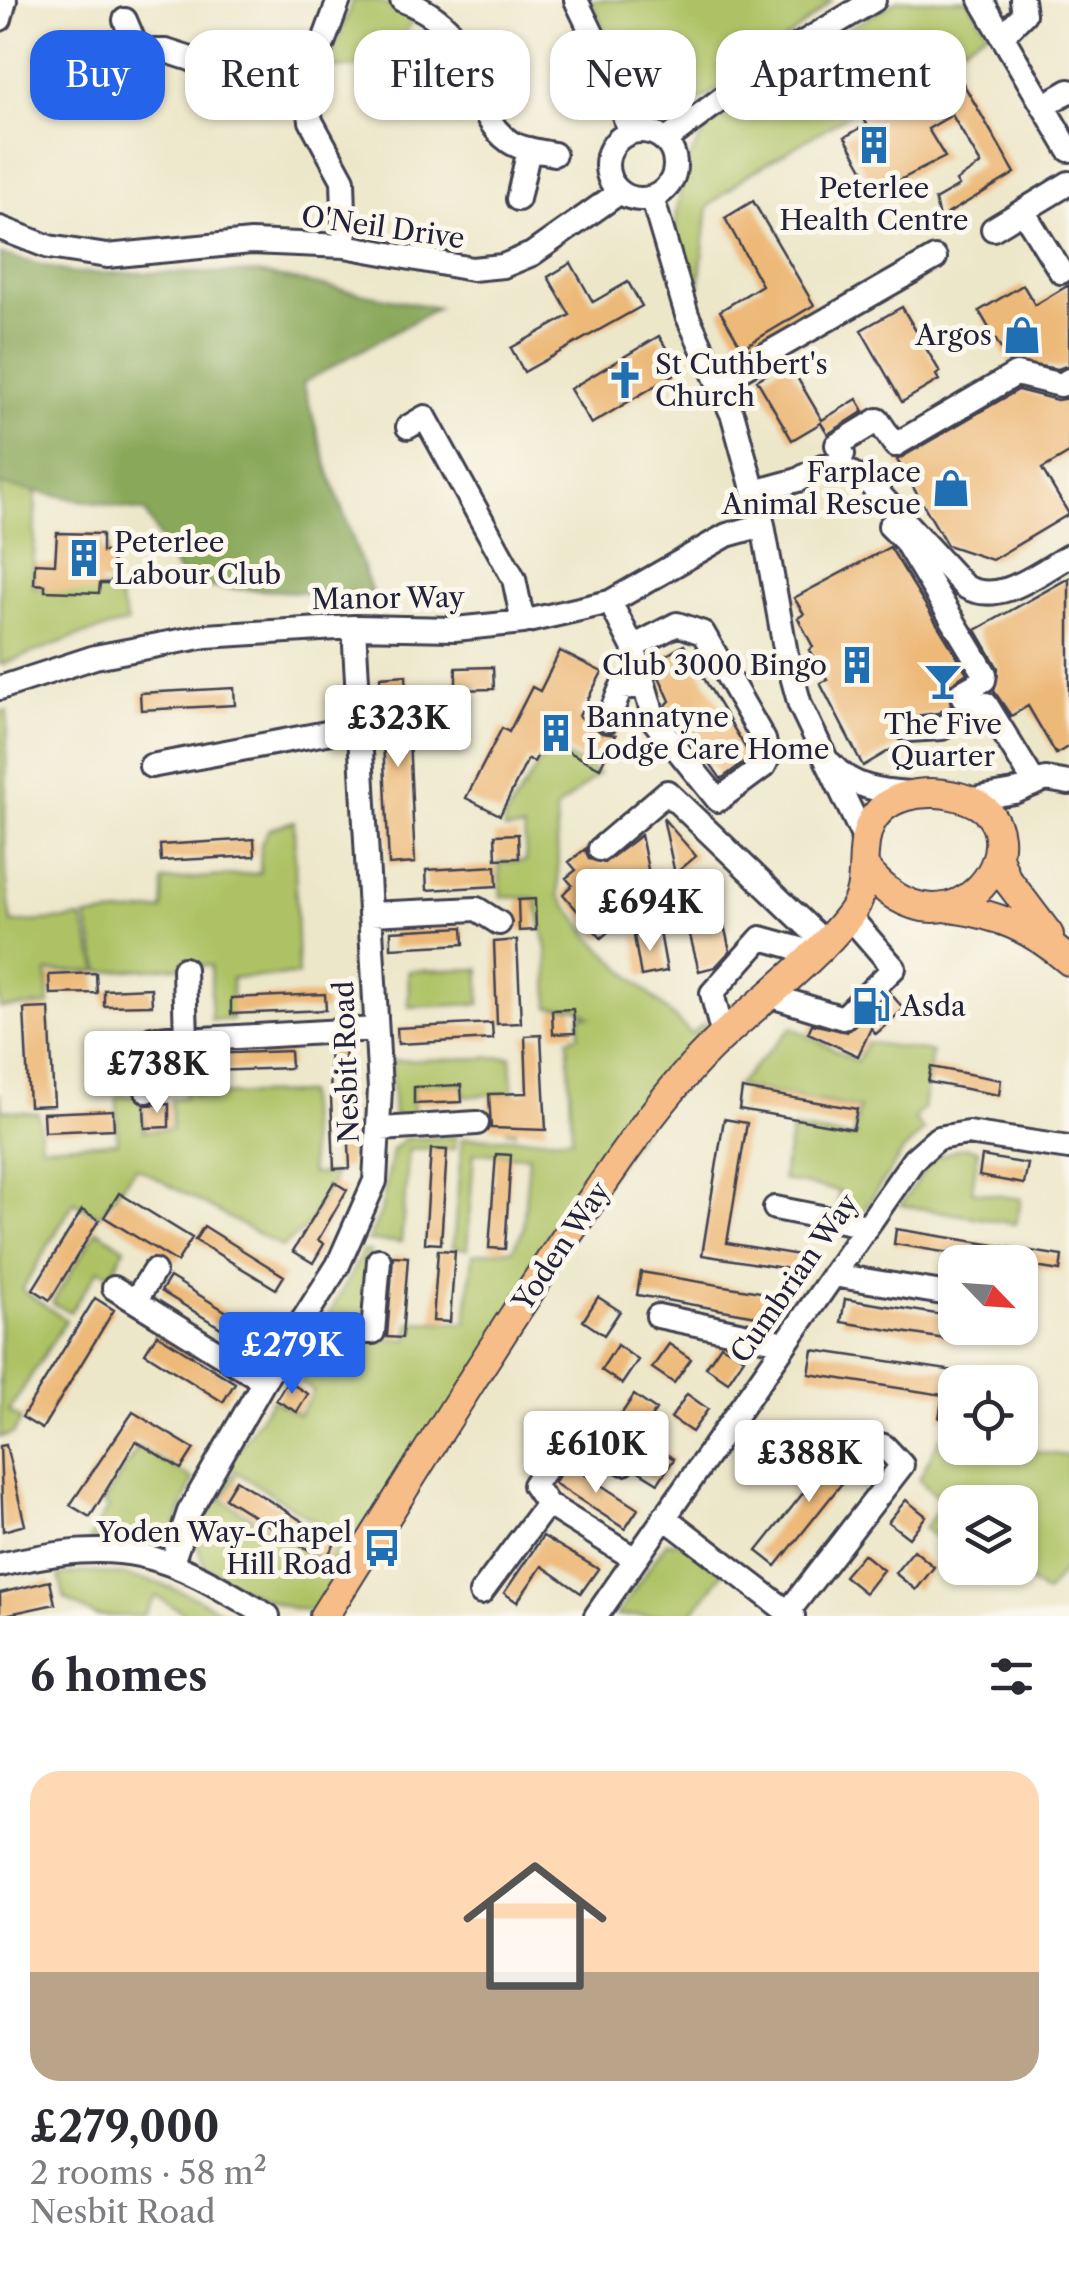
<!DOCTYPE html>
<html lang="en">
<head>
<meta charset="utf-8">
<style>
	:root { --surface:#fff; --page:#f2f2f3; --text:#2b2b33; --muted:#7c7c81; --line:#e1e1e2; --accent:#2563eb }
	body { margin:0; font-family:"Libre Caslon Text",serif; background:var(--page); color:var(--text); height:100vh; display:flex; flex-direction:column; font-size:38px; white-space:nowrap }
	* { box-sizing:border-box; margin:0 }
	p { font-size:32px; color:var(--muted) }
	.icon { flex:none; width:55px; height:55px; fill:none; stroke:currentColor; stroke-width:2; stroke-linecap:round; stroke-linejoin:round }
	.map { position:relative; height:1616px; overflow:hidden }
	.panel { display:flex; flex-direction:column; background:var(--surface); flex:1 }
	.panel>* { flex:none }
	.hud { position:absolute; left:30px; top:30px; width:1010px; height:90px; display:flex; gap:20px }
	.needle { width:65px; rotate:115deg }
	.tools { position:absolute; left:938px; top:1245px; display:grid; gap:20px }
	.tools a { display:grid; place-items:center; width:100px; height:100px; border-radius:20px; background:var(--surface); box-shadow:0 2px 8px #0004; font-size:50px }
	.price { position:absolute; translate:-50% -85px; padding:0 22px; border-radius:10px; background:#fff; color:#222; font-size:32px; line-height:65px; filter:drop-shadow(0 2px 5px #0008) }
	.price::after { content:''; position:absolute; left:50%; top:60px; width:30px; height:22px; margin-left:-15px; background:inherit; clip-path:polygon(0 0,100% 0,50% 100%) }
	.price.selected { background:var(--accent); color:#fff }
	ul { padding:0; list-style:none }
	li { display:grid; align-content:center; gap:20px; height:530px; padding:0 30px }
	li+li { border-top:2px solid var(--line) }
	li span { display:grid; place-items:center; height:310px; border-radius:30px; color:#555 }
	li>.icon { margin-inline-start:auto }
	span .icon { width:180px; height:180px; fill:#fffc; stroke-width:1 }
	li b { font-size:42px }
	h2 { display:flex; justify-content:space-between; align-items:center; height:120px; padding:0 30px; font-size:42px }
	.tag { padding:0 35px; border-radius:30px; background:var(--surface); box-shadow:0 2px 8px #0004; font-size:35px; line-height:90px }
	.tag.selected { background:var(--accent); color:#fff }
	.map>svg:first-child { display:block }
	.green { fill:#aec265; stroke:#687250; stroke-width:2.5 }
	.forest { fill:#8aa85a; stroke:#56654a; stroke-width:2.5 }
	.building { fill:#edb979 }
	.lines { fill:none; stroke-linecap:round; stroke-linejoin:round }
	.minor-casing { stroke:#404050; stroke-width:28 }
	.major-casing { stroke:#404050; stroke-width:32 }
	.minor { stroke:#fff; stroke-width:22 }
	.major { stroke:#f7bd88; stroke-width:28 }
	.labels { text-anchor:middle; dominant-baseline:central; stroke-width:10; stroke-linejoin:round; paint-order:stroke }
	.poi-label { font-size:28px; fill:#22223b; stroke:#fbf7ec; text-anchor:end }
	.street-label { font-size:28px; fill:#22223b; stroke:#fbf7ec }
</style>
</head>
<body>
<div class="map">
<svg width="1069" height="1616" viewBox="0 0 1069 1616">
	<rect width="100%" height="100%" fill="#fbf7ec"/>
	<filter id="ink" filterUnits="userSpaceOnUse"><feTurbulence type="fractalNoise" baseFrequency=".01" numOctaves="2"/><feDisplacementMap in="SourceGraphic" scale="20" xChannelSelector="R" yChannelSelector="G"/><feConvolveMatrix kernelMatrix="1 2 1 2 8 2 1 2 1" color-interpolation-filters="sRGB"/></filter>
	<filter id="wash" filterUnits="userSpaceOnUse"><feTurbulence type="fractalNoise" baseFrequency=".0048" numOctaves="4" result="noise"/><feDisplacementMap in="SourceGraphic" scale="40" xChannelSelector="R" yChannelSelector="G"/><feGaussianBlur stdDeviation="2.25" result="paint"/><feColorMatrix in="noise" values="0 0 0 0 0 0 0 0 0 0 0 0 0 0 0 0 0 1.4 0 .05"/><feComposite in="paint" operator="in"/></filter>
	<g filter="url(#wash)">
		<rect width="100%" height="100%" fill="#ede7ca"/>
		<path class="green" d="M353,0L377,1L415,16C395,55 372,73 327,67Z
			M591,0H832C808,22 688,125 660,112C631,99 605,28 591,0Z
			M898,0H968L988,31L743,178L708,207L697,304C688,279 675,249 676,222C678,198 683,169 695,148C725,91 842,34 898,0Z
			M0,484L36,491L33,587L117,590L127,623L72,638L0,665Z
			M7,711C8,782 0,853 12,923L82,918L98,971L47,972L49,1005L0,1008V712Z
			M549,748L599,773L556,810L559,896L596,943L691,1034L704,1023L707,1031L318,1609C286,1616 233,1583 204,1566L194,1536L225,1471L236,1476L222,1500L327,1563L342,1539L227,1466L272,1400L299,1415L314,1391L300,1382L314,1363L301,1353L310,1337L408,1340L410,1322L466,1323L473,1254L513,1249L523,1230L529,1156L474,1153L467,1249L453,1247L462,1138H572L568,1039L579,1035L580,1016H589L576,1008L549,1007L547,949L535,898L501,897L499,862L526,861L524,829L505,830L504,819Z
			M294,821L298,975L232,978V1020H211V965L101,972L86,917L163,910V881L260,873L261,843L269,829Z
			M480,969V1004L409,1007L408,971Z
			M792,1027L857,1062L867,1042L932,1052L923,1109L914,1119L924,1131L903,1151L862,1213L837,1208L839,1191L782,1180L792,1129L853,1138L859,1108L736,1086Z
			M183,1052H193L194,1095L306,1093L311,1174H334L332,1182L306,1228L282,1247L136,1167L99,1216L74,1202L22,1290L66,1320L9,1411L21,1420L13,1434L0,1437V1093L2,1110L38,1113L41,1146L117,1142V1096L142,1095L144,1131L172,1129L171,1099L185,1097Z
			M511,1057L515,1132L507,1131L505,1093L465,1097L463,1085L413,1087L414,1115L397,1118L394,1114L391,1061Z
			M456,1137L455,1149H409L401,1242L368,1241L381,1212L392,1150L405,1139Z
			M965,1147L978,1150L972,1191L1021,1199L1016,1224L901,1205L932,1158Z
			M97,1230L125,1248L111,1275L99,1269L70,1312L52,1303Z
			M363,1251L371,1252L364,1323L325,1322Z
			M940,1437L955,1439V1448H1011L1069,1456V1564L1046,1594L1012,1568H1020V1502H955L952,1551L924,1528L944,1503L919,1480Z
			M138,1447L193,1479L175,1528L156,1547L89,1540L108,1508L103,1503Z
			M681,1541L723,1573L690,1616H616L666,1543Z
			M83,1572C138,1574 182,1586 228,1616H189L156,1596L143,1616H95L65,1599L59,1576Z"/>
		<path class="forest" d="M0,254L71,273H258L437,308L303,383L329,472L373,596L186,586L145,512L0,485Z"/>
		<g id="blocks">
			<path class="building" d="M960,78L1015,173L939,219L935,200L959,186L956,181L981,164L952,115L928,129L945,157L876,192L845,137L867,124L858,110L907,81L919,102Z
				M753,201L814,305L742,348L720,311L762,285L725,218Z
				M571,263L593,302L628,282L642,306L524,372L511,348L570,315L548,277Z
				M1023,285L1035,305L1069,285V365L1058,369L1008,361L979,311Z
				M902,307L940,372L936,375L939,380L902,402L861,330Z
				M659,336L680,371L591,424L570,389Z
				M788,362L822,420L857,399L864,411L828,434L821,423L792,440L757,380Z
				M1018,390L1057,400L1069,398V453L1042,469L1069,514L992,560L947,545L897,460Z
				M57,533L102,534V552H113L111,583H100L99,593L45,591V585L34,584L35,563L55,564Z
				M890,547L967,673L948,686L951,706L938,713L899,718L893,732L902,743L863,766L820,683L827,680L809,650L813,647L798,618L804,614L794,598Z
				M1069,578V746L1056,754L1028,706L1011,716L994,691L998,668L976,630Z
				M684,645L751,757L721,779L685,727L679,728L669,715L666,705L670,701L653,663Z
				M560,651L602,672L579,716L602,733L616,735L600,768L546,740L534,762L528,759L500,815L466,798L502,728L509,732L532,687L540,691Z
				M493,667L494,689L456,690V668Z
				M406,675L415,863L389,865L380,677Z
				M234,688L235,705L141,710L140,693Z
				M663,818L696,856L675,874Z
				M518,834L519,858L496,859L495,835Z
				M641,835L653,894L601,938L563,894L572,885L566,878L576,870L569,862L585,849L589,859L604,863Z
				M254,839L255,856L161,861L160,845Z
				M496,866L497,886L427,890L426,870Z
				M710,898L717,926L724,925L730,951L715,967L699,971L682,904Z
				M535,899L536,930L519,931L518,900Z
				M463,927L464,944L391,948V931Z
				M660,932L667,971L641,976L634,936Z
				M517,940L521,1023L497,1024L494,942Z
				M96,973L97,993L50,994L49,975Z
				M151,988L152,1005L104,1006V990Z
				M890,993L904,1009L876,1034L871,1028L858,1056L808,1033L812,1024L847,1032Z
				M325,994L326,1010L231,1014V998Z
				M49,1008L54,1105L29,1106L24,1009Z
				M573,1009L575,1033L553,1034L552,1010Z
				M492,1023L493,1039L398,1044L397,1028Z
				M541,1035L546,1130L491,1128L489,1094L527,1093L525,1036Z
				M126,1039L128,1088L112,1089L110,1040Z
				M329,1049H345L350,1168L334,1169Z
				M177,1051L181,1055L290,1051L291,1068L182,1072L183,1084L168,1085L166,1052Z
				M931,1067L1001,1080L999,1095L928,1082Z
				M461,1085L462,1102L414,1104V1087Z
				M742,1089L857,1109L853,1129L739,1109Z
				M169,1104V1127L145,1128L144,1105Z
				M113,1110L114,1129L44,1132L43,1113Z
				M724,1119L747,1123L727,1243L799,1255L796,1270L702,1255Z
				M431,1149L447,1150L441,1244L425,1243Z
				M496,1154L511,1155L505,1249L489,1248Z
				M982,1156L1028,1164L1024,1184L979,1176Z
				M334,1182L347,1190L318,1240L324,1244L313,1263L293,1251Z
				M119,1193L192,1238L177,1262L104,1217Z
				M82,1210L99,1220L50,1300L33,1289Z
				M204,1226L284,1276L276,1289L195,1240Z
				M896,1229L1062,1256L1060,1271L894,1244Z
				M438,1250L455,1251L450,1322L433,1321Z
				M393,1256L408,1257L402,1338L387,1337Z
				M641,1272L778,1295L774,1319L637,1295Z
				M170,1277L251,1327L242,1341L161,1291Z
				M598,1297L620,1311L604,1335L583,1321Z
				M95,1298L114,1310L42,1429L22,1417Z
				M845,1299L955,1317V1328H965L963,1342L841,1322Z
				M157,1334L235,1383L223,1402L145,1353Z
				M669,1344L691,1359L674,1383L652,1368Z
				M617,1345L638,1360L622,1384L601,1370Z
				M721,1345L744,1358L728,1382L706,1367Z
				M813,1350L955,1371V1420L939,1418L943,1395L809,1374Z
				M287,1381L308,1394L297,1412L276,1400Z
				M687,1394L708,1409L692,1432L671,1418Z
				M634,1395L656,1410L639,1434L618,1419Z
				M133,1412L194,1449L181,1469L136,1441L90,1517L70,1505Z
				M843,1443L862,1458L776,1566L757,1551Z
				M652,1444L674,1459L658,1483L637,1470Z
				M6,1445L25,1525L3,1531L0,1446Z
				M567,1463L638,1509L625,1529L554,1483Z
				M236,1480L336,1542L325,1560L225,1498Z
				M906,1500L926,1516L909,1538L888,1522Z
				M543,1536L598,1569L581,1593L542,1566L517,1602L504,1593Z
				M914,1550L934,1567L916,1590L895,1573Z
				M863,1554L883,1570L865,1593L844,1576Z
				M50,1581L55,1604L0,1616V1593Z"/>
		</g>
	</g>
	<g filter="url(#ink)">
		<use href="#blocks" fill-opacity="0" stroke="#404050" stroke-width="2.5"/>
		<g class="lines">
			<g class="minor-casing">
				<path id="minor" d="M339,0L306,89L311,121L343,180L345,246
					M402,0C496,37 457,105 510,142C522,150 540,151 554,154
					M576,0L613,77L629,133
					M981,0L1069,150
					M0,19L5,0
					M125,20L138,51H166L191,59L240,85L306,89
					M1002,36L1024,14L1022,0
					M116,75L138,51
					M1043,106L1069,91
					M607 165a34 34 0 1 1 68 0a34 34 0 1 1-68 0Z
					M665,141L771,62L874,0
					M652,197L687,315L733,416L763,525L786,654L800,705L862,834L864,851
					M518,199L529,149
					M1023,211L1061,272
					M0,228L49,247L107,256L251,242L345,246L472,269L503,266L532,254L620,192
					M993,229L1069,183
					M718,382L935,258
					M408,427L425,417L514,579L523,622
					M838,466L843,454L837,445L878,420L895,445L1016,374L1061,385L1069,380
					M754,492L798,480L822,466H838L868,482L964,586C999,607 1038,573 1069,556
					M890,526L905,541L985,674L984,680L961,693L971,712
					M610,602L633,647L677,624L703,633L764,740L768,758L764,766L718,800L655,722L633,647
					M0,688L95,657L206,636L354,627L455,629L523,622L610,602L727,535L763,525
					M608,720L621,688L641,686
					M908,730L942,728L986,704L1034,782
					M831,764C852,788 880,791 910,793
					M151,766L358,727
					M968,800L1014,792L1046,779L1069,783
					M600,849L667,792L825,943
					M370,914L477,909L499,923
					M184,969L186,1040L376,1029
					M768,995L843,1018L894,968L849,916
					M723,1036L712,993L761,938L815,953
					M147,1091L145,1044L152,1039L185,1035
					M381,1129L477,1123
					M775,1208L867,1226
					M833,1275L955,1295
					M114,1288L264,1381
					M135,1301L154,1271
					M658,1316L786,1343
					M299,1331L373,1332L379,1260
					M547,1504L534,1485L573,1429L624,1463
					M664,1517L793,1616
					M172,1563L189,1512L264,1381L338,1265L375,1181L380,1089L354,627
					M0,1565C125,1536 161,1551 268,1616
					M481,1593L547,1504L635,1559
					M788,1612L902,1465L884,1446L860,1439
					M596,1616L914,1159L938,1138L968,1133L1069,1148"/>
			</g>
			<g class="major-casing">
				<path id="major" d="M998,857L1006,878L1049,935
					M950,908C999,915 1031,928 1069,961
					M324,1616C409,1482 491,1345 582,1214C625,1151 671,1082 728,1031C769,994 815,959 849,916C869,890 860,867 866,837C875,792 929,786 966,799C1052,829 954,978 865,868"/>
			</g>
			<use href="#minor" class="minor"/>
			<use href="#major" class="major"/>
		</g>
	</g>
	<defs>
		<g id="building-bare" transform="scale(3)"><path d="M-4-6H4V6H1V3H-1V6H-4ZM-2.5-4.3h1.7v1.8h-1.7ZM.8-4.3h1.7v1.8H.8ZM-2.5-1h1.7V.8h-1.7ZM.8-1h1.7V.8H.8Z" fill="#1f6fb2" stroke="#fbf7ec" stroke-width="2.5" paint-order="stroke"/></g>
		<g id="shop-bare" transform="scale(3)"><path d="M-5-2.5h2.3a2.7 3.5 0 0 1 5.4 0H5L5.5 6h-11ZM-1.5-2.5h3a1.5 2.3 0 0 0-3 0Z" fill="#1f6fb2" stroke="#fbf7ec" stroke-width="2.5" paint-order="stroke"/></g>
		<g id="church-bare" transform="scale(3)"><path d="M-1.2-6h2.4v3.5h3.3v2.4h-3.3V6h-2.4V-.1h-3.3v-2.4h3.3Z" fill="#1f6fb2" stroke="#fbf7ec" stroke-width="2.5" paint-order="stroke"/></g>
		<g id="bar-bare" transform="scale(3)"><path d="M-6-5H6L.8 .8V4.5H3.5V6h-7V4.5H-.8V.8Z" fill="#1f6fb2" stroke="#fbf7ec" stroke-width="2.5" paint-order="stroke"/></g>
		<g id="fuel-bare" transform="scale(3)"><path d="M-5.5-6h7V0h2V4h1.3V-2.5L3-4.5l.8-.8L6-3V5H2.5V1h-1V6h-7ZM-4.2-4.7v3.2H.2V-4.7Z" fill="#1f6fb2" stroke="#fbf7ec" stroke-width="2.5" paint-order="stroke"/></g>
		<g id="bus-bare" transform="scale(3)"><path d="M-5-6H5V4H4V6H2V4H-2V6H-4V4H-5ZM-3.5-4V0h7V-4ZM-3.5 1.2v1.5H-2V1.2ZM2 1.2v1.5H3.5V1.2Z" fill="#1f6fb2" stroke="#fbf7ec" stroke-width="2.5" paint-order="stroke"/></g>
	</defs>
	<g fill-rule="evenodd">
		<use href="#building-bare" x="874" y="145"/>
		<use href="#shop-bare" x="1022" y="335"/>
		<use href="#church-bare" x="625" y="380"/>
		<use href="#shop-bare" x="951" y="488"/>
		<use href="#building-bare" x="84" y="558"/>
		<use href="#building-bare" x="857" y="665"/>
		<use href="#bar-bare" x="943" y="681"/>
		<use href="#building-bare" x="556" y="733"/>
		<use href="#fuel-bare" x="871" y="1006"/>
		<use href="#bus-bare" x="382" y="1548"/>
	</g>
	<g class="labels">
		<g class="poi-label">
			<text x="874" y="188" text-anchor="middle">Peterlee<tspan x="874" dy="32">Health Centre</tspan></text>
			<text x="992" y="335">Argos</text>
			<text x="655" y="364" text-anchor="start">St Cuthbert's<tspan x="655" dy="32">Church</tspan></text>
			<text x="921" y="472">Farplace<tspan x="921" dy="32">Animal Rescue</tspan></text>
			<text x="114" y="542" text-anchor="start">Peterlee<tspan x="114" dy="32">Labour Club</tspan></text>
			<text x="827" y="665">Club 3000 Bingo</text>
			<text x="586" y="717" text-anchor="start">Bannatyne<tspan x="586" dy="32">Lodge Care Home</tspan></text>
			<text x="943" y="724" text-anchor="middle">The Five<tspan x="943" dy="32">Quarter</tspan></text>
			<text x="901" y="1006" text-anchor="start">Asda</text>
			<text x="352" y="1532">Yoden Way-Chapel<tspan x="352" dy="32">Hill Road</tspan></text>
		</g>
		<g class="street-label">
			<text transform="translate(383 227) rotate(8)">O'Neil Drive</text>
			<text transform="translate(388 598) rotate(-1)">Manor Way</text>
			<text transform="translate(346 1062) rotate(-92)">Nesbit Road</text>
			<text transform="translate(561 1246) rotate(-56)">Yoden Way</text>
			<text transform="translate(794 1278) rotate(-55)">Cumbrian Way</text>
		</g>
	</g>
</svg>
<div class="tools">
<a><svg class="needle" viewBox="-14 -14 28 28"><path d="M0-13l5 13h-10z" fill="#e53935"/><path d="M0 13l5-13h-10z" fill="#7c7c81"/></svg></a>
<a><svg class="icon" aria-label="locate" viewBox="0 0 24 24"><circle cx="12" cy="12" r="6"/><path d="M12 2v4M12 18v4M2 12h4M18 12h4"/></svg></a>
<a><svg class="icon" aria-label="layers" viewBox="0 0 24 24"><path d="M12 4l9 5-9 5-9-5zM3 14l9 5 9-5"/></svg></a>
</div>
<b class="price" style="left:398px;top:770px">£323K</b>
<b class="price" style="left:650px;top:954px">£694K</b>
<b class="price" style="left:157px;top:1116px">£738K</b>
<b class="price selected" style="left:292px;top:1397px">£279K</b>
<b class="price" style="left:596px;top:1496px">£610K</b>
<b class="price" style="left:809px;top:1505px">£388K</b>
<div class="hud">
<a class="tag selected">Buy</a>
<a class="tag">Rent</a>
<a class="tag">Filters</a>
<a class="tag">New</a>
<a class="tag">Apartment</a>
</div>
</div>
<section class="panel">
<h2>6 homes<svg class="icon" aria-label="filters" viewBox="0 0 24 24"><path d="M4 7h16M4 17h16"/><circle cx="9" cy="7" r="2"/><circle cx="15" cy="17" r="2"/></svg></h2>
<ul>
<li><span style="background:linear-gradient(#ffd9b3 65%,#b9a48a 0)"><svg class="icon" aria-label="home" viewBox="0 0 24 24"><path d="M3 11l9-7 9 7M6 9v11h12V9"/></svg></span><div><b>£279,000</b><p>2 rooms · 58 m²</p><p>Nesbit Road</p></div></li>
</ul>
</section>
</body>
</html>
